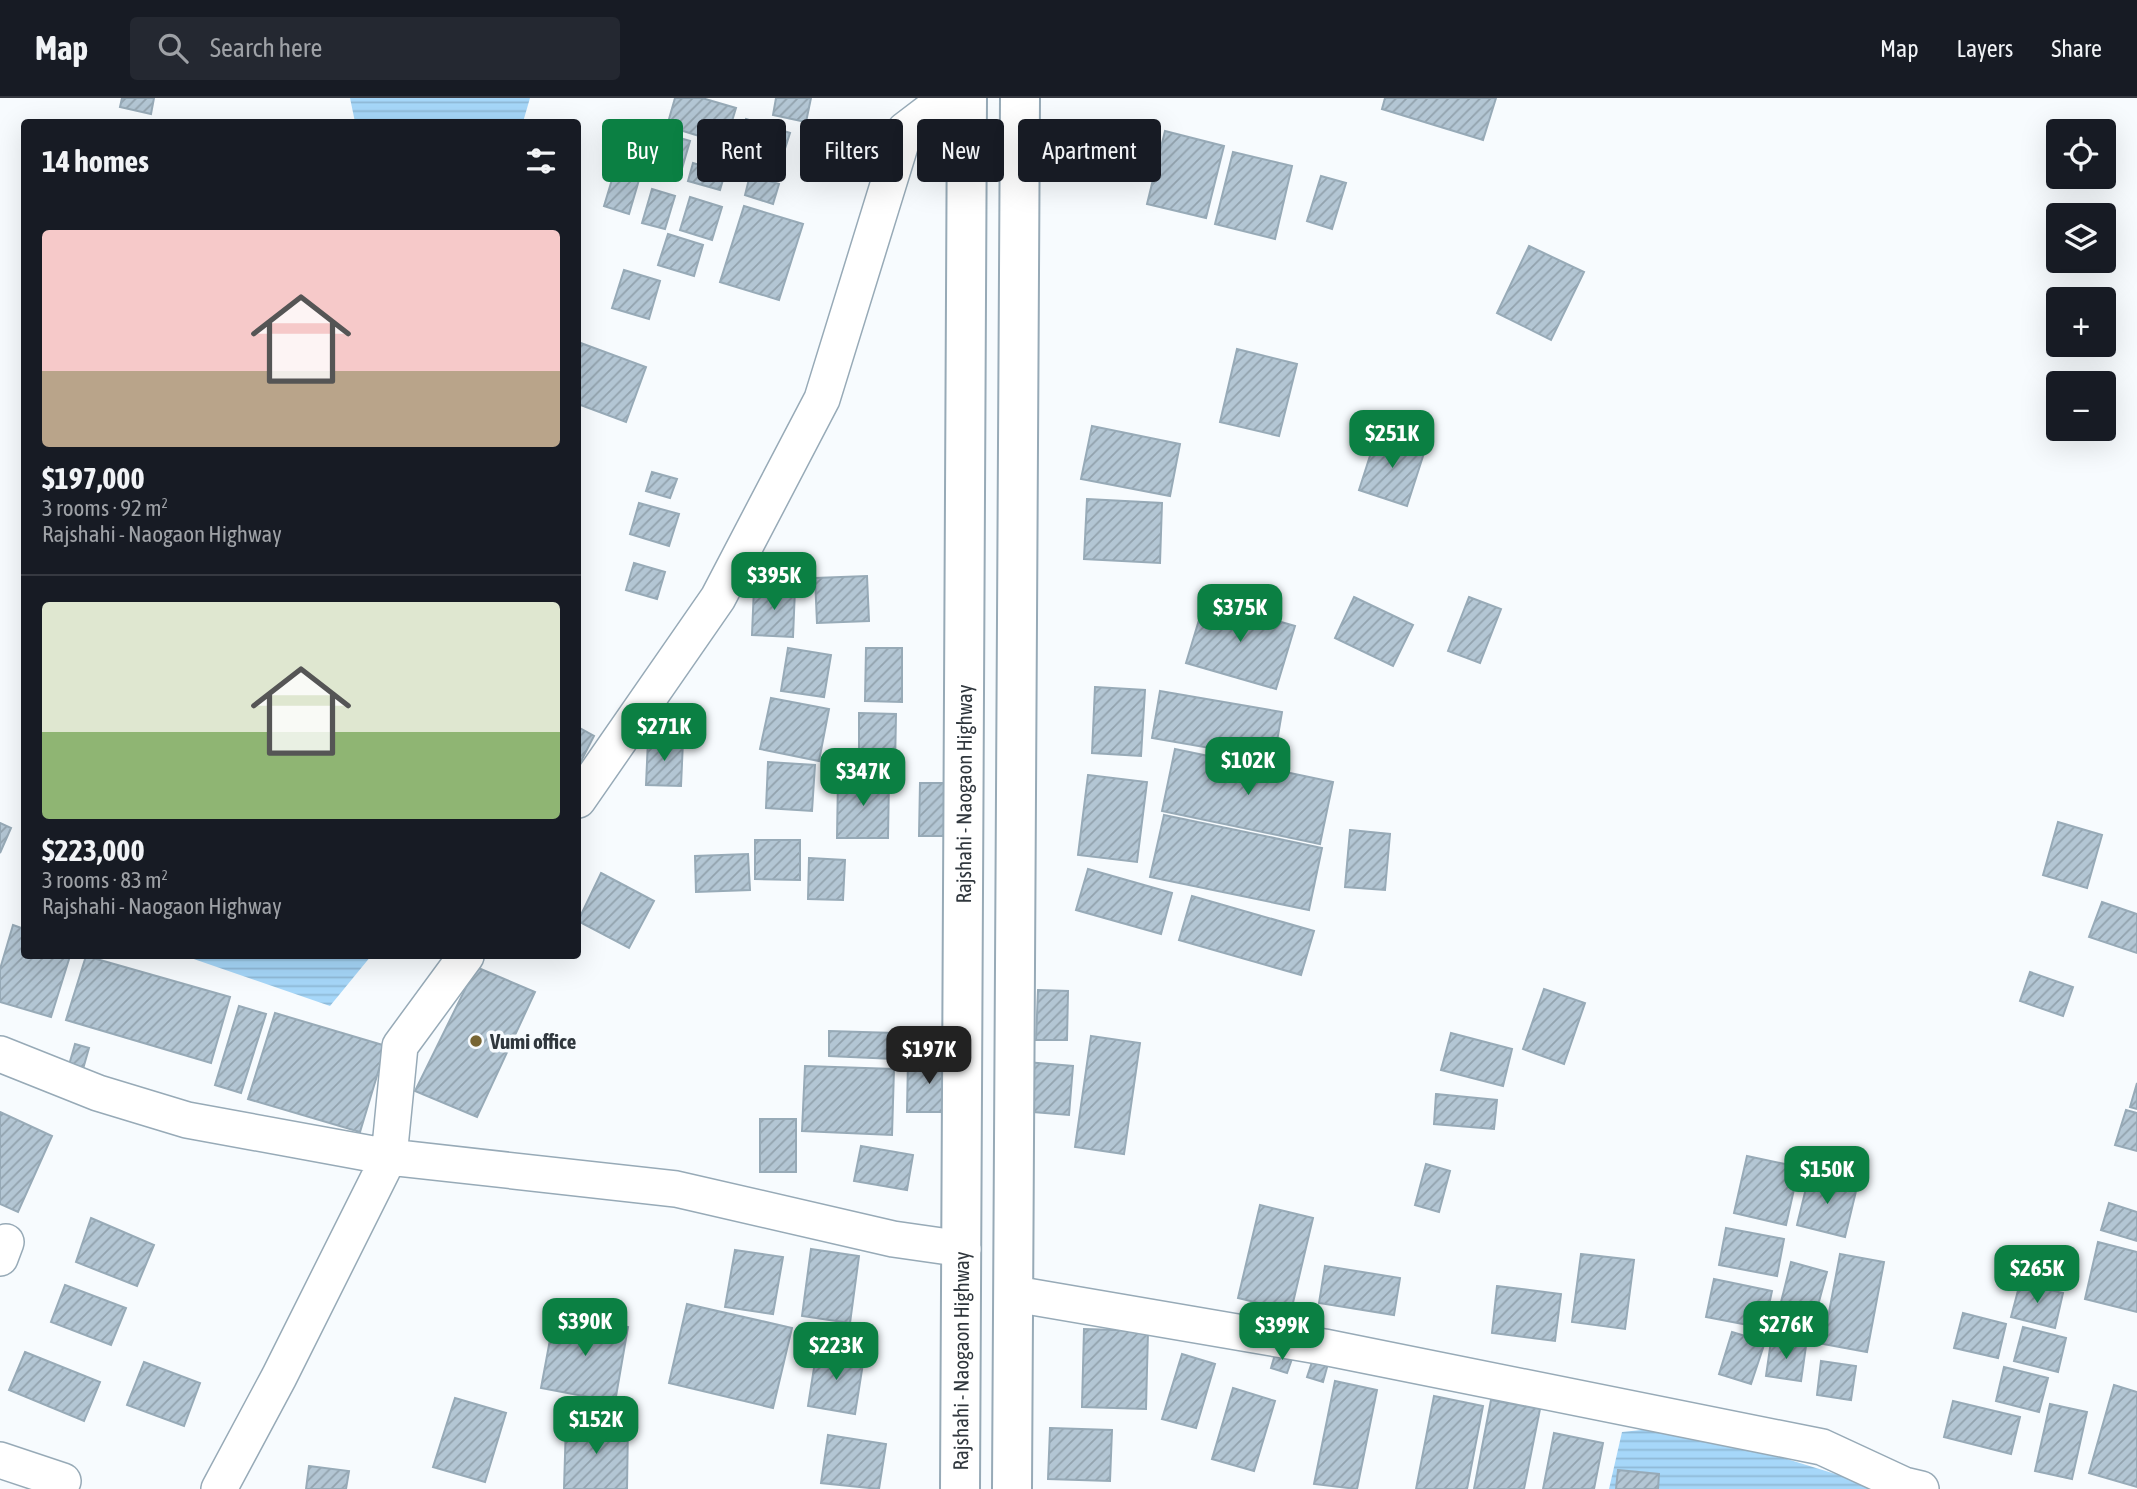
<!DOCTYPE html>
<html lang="en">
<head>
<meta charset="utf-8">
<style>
	:root { --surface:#171b24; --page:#242831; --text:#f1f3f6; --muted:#9ea1a6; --line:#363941; --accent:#0b8043 }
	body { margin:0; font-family:"Asap Condensed",sans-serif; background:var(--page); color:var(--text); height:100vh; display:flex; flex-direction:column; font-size:26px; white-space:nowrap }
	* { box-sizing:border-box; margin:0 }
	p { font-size:23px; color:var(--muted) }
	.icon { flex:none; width:38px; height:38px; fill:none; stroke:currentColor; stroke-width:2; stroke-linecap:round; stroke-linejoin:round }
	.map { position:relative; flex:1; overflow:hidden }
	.sheet { position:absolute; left:21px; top:21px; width:560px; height:840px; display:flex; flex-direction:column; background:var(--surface); border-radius:7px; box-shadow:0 7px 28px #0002 }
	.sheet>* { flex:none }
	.guide { position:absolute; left:602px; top:21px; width:665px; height:63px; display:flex; gap:14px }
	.fabs { position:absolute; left:2046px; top:21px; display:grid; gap:14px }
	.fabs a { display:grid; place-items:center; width:70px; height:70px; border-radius:7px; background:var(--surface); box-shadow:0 7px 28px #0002; font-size:35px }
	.price { position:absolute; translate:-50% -60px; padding:0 16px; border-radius:14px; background:var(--accent); color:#fff; font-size:23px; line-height:46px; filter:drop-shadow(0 2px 4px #0008) }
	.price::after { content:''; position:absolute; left:50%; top:42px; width:21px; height:16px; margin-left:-10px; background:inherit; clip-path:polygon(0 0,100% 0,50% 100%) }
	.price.on { background:#222; color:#fff }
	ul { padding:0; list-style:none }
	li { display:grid; align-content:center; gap:14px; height:371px; padding:0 21px }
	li+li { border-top:2px solid var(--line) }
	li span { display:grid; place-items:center; height:217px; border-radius:7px; color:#555 }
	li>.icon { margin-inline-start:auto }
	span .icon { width:126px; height:126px; fill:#fffc; stroke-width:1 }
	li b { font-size:30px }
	h2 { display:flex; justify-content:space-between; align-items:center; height:84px; padding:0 21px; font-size:30px }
	.chip { padding:0 24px; border-radius:7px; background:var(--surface); box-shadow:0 7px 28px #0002; font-size:24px; line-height:63px }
	.chip.on { background:var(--accent); color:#fff }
	header { display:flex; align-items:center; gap:42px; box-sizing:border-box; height:98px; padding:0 35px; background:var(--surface); border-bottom:2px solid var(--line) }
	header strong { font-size:33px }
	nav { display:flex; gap:38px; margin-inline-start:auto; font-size:24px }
	.search { width:490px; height:63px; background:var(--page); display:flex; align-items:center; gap:18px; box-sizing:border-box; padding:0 24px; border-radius:7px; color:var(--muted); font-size:26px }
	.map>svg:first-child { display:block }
	.water { fill:url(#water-rules) }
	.building { fill:url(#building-hatch); stroke:#97aab7; stroke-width:2 }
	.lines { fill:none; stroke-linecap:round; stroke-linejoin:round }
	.street-casing { stroke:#97aab7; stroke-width:38 }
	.primary-casing { stroke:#97aab7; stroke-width:42 }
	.street { stroke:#fff; stroke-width:35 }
	.primary { stroke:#fff; stroke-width:38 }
	.poi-dot { fill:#776533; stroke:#f7fbfe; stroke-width:2.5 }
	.labels { text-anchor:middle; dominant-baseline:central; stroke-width:7; stroke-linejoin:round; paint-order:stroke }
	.street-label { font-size:21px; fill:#30373d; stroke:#f7fbfe }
	.poi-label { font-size:21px; font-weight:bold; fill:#30373d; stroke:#f7fbfe; text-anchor:start }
</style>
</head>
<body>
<header>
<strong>Map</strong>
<div class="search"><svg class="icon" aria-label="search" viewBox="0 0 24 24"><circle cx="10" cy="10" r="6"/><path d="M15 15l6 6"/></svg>Search here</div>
<nav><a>Map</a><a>Layers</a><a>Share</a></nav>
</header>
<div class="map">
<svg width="2137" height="1391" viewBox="0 0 2137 1391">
	<defs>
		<pattern id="water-rules" width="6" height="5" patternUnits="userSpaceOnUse" patternTransform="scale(1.75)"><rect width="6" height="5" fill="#a6d7f9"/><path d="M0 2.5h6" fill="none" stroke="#8fb9d6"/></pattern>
		<pattern id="building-hatch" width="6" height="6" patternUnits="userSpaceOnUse" patternTransform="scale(1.75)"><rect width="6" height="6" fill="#b3c6d4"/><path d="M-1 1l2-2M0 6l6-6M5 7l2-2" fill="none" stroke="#92a2ad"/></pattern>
	</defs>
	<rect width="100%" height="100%" fill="#f7fbfe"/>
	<path class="water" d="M350,0H530L523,24H355Z
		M185,858H371L330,908Z
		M1680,1328L1884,1391H1609L1622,1334Z"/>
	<path class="building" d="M122,0H154L151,16L120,9Z
		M675,0H702L736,10L725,46L667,28Z
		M776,0H811L806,24L773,17Z
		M1385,0H1496L1483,42L1382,11Z
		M746,21L790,35L777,76L734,63Z
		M649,31L690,43L679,81L638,69Z
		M1165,33L1224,48L1206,120L1147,106Z
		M1233,54L1292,68L1275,141L1215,126Z
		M693,65L725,75L720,92L688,83Z
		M614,75L639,82L629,116L604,108Z
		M750,77L779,86L773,106L745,97Z
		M1321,78L1346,85L1332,131L1307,123Z
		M652,91L675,98L665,131L642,125Z
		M690,99L722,109L712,142L680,132Z
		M744,108L803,126L779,202L720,184Z
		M668,136L703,147L694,178L658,167Z
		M1529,148L1584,174L1551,242L1497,215Z
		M624,172L660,183L649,221L612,210Z
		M578,244L646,269L626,324L578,306Z
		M1237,251L1297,266L1279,338L1220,324Z
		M1092,328L1180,346L1170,398L1081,381Z
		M1377,336L1425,352L1407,408L1359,392Z
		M652,374L677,381L670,400L646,393Z
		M1087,401L1162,405L1160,465L1084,461Z
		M639,405L679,416L669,448L630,436Z
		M634,465L665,474L657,501L626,492Z
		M867,478L869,523L817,525L815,480Z
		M754,489L795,491L793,539L752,537Z
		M1354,499L1413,527L1393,568L1335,540Z
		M1469,499L1501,511L1480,565L1448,553Z
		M1205,502L1295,528L1276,591L1186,565Z
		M788,550L831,557L824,599L781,593Z
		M866,550H902V604L865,603Z
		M1095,589L1145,592L1141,658L1092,655Z
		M1160,593L1282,614L1274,661L1152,640Z
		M771,600L829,611L819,663L760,651Z
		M859,615L896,616L895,669L859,668Z
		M578,629L594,638L578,669Z
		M648,642L683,643L681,688L646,687Z
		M1175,651L1333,684L1320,746L1162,713Z
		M768,664L815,667L812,713L766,710Z
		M1088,677L1147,684L1137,764L1078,757Z
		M838,680L889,681L888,740H837Z
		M920,685H956V738H919Z
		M1164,717L1322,750L1309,812L1150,779Z
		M2058,724L2102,737L2087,790L2043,777Z
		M0,725L11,730L0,755Z
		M1350,732L1390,736L1385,792L1345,789Z
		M755,742H800V782L755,781Z
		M748,756L750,792L696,794L695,758Z
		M809,760L845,762L843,802L808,801Z
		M1088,771L1172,795L1161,836L1076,812Z
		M601,775L654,803L629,850L578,823Z
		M1192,798L1314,833L1301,877L1179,842Z
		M2102,804L2137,816V855L2089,839Z
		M13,827L24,831V858H70L51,919L0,904V871Z
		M86,858L230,899L211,965L66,922Z
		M476,869L535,894L477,1019L415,993Z
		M2030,874L2073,889L2063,918L2020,903Z
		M1544,891L1585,905L1564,966L1523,951Z
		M1038,892L1068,893L1067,942H1036Z
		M239,908L266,916L241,995L215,987Z
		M275,915L386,948L360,1034L248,1001Z
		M829,933L895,935L894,961L829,958Z
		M1451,935L1512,951L1503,988L1441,972Z
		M909,936H949V958L909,959Z
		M1091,938L1140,945L1124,1056L1075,1049Z
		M75,946L89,950L83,971L69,967Z
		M908,962H951V1014H907Z
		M1026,964L1073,968L1069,1017L1021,1013Z
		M805,968L894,971L892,1037L802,1033Z
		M2137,985V1011L2130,1009Z
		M1436,996L1497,1002L1494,1031L1434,1026Z
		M2126,1012L2137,1015V1053L2115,1047Z
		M0,1014L52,1038L18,1114L0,1106Z
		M760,1021H796V1074H760Z
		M861,1048L913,1057L907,1092L854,1083Z
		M1747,1058L1799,1069L1786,1127L1734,1115Z
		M1426,1066L1450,1073L1439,1114L1415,1107Z
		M1809,1078L1857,1089L1845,1139L1797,1127Z
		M2109,1105L2137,1114V1143L2101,1132Z
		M1260,1107L1313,1120L1291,1213L1238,1200Z
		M91,1120L154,1147L137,1188L76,1164Z
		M1726,1130L1784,1141L1777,1178L1719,1167Z
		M2098,1144L2137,1154V1214L2085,1201Z
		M811,1151L859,1158L850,1225L802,1218Z
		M735,1152L783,1159L773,1216L725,1209Z
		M1581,1156L1634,1162L1625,1231L1572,1224Z
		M1840,1156L1884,1164L1867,1254L1823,1246Z
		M1791,1164L1827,1174L1810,1237L1775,1228Z
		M1325,1168L1400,1180L1394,1217L1319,1205Z
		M1714,1181L1772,1193L1764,1230L1706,1219Z
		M2020,1185L2063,1195L2055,1230L2011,1219Z
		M65,1187L126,1210L111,1247L51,1224Z
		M1497,1188L1561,1196L1555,1243L1492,1235Z
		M687,1206L792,1230L773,1310L669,1285Z
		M555,1215L628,1229L615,1304L541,1290Z
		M1963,1215L2006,1226L1998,1260L1954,1250Z
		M2023,1229L2066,1240L2058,1274L2014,1263Z
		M1084,1231L1148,1233L1146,1311L1082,1309Z
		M1732,1234L1765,1244L1751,1286L1719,1276Z
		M1771,1243L1806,1248L1801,1283L1766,1278Z
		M817,1251L864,1259L855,1316L808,1308Z
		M1276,1253L1293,1258L1287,1275L1271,1270Z
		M25,1254L100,1284L84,1323L9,1292Z
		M1182,1256L1215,1266L1196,1330L1162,1321Z
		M1314,1258L1329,1262L1323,1284L1307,1279Z
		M1821,1263L1856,1268L1851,1302L1817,1297Z
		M144,1264L200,1285L184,1328L127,1307Z
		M2004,1269L2048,1280L2039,1314L1996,1303Z
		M1335,1283L1377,1292L1357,1391L1314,1386Z
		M2114,1287L2137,1294V1389L2089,1375Z
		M1233,1290L1275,1303L1254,1373L1212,1361Z
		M1434,1298L1483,1308L1467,1391H1416Z
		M455,1300L506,1315L485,1384L433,1369Z
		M1491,1302L1540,1311L1524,1391H1474Z
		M1953,1303L2020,1319L2011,1356L1944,1339Z
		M2050,1306L2087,1314L2072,1381L2035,1373Z
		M566,1325L628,1326L627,1391H564Z
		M1050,1330L1112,1332L1110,1383L1048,1381Z
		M1554,1335L1603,1345L1594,1391H1543Z
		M828,1337L886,1346L879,1391L821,1385Z
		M309,1368L349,1373L346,1391H306Z
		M1618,1372L1659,1376L1658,1391H1616Z"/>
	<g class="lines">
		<g class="street-casing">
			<path id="street" d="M578,702L718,500L822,301L905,32L947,0
				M0,956L98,995L187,1022L389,1059L676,1091L893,1141L963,1151
				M0,1160L6,1144
				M1015,1196L1324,1249L1822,1349L1904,1387L1921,1391
				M0,1362L63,1383
				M219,1391L279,1279L389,1059L400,948L466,858"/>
		</g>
		<g class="primary-casing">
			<g id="primary">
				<path id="s1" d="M960,1391L967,0"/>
				<path d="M1012,1391L1020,0"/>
			</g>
		</g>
		<use href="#street" class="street"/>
		<use href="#primary" class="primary"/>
	</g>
	<circle class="poi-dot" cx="476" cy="943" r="7"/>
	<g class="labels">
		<g class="street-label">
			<text stroke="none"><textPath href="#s1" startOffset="695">Rajshahi - Naogaon Highway</textPath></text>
			<text stroke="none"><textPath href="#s1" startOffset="128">Rajshahi - Naogaon Highway</textPath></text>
		</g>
		<g class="poi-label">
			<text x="490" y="943">Vumi office</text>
		</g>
	</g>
</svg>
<div class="fabs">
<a><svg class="icon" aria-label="locate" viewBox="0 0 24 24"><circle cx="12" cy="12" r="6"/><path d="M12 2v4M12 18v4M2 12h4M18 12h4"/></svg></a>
<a><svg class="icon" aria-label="layers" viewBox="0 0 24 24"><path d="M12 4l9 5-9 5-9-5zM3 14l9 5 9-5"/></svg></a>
<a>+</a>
<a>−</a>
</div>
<b class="price" style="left:1392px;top:372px">$251K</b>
<b class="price" style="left:774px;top:514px">$395K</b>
<b class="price" style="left:1240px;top:546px">$375K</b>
<b class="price" style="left:664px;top:665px">$271K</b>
<b class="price" style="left:1248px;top:699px">$102K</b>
<b class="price" style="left:863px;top:710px">$347K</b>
<b class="price on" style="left:929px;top:988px">$197K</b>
<b class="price" style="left:1827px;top:1108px">$150K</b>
<b class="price" style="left:2037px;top:1207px">$265K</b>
<b class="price" style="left:585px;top:1260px">$390K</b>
<b class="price" style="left:1786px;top:1263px">$276K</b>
<b class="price" style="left:1282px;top:1264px">$399K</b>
<b class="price" style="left:836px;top:1284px">$223K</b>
<b class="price" style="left:596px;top:1358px">$152K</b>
<div class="guide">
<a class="chip on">Buy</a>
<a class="chip">Rent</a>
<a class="chip">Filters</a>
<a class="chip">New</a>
<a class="chip">Apartment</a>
</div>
<section class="sheet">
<h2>14 homes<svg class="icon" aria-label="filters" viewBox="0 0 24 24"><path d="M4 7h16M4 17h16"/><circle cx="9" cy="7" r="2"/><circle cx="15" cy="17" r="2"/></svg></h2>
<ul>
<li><span style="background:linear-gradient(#f6c9c9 65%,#b9a48a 0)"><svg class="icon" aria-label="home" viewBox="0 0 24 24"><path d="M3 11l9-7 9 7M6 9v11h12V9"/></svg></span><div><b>$197,000</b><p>3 rooms · 92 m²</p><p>Rajshahi - Naogaon Highway</p></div></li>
<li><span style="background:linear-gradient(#dfe7d0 60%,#8fb573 0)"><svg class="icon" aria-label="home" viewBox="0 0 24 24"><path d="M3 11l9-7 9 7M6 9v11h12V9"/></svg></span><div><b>$223,000</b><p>3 rooms · 83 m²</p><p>Rajshahi - Naogaon Highway</p></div></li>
</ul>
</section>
</div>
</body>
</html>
